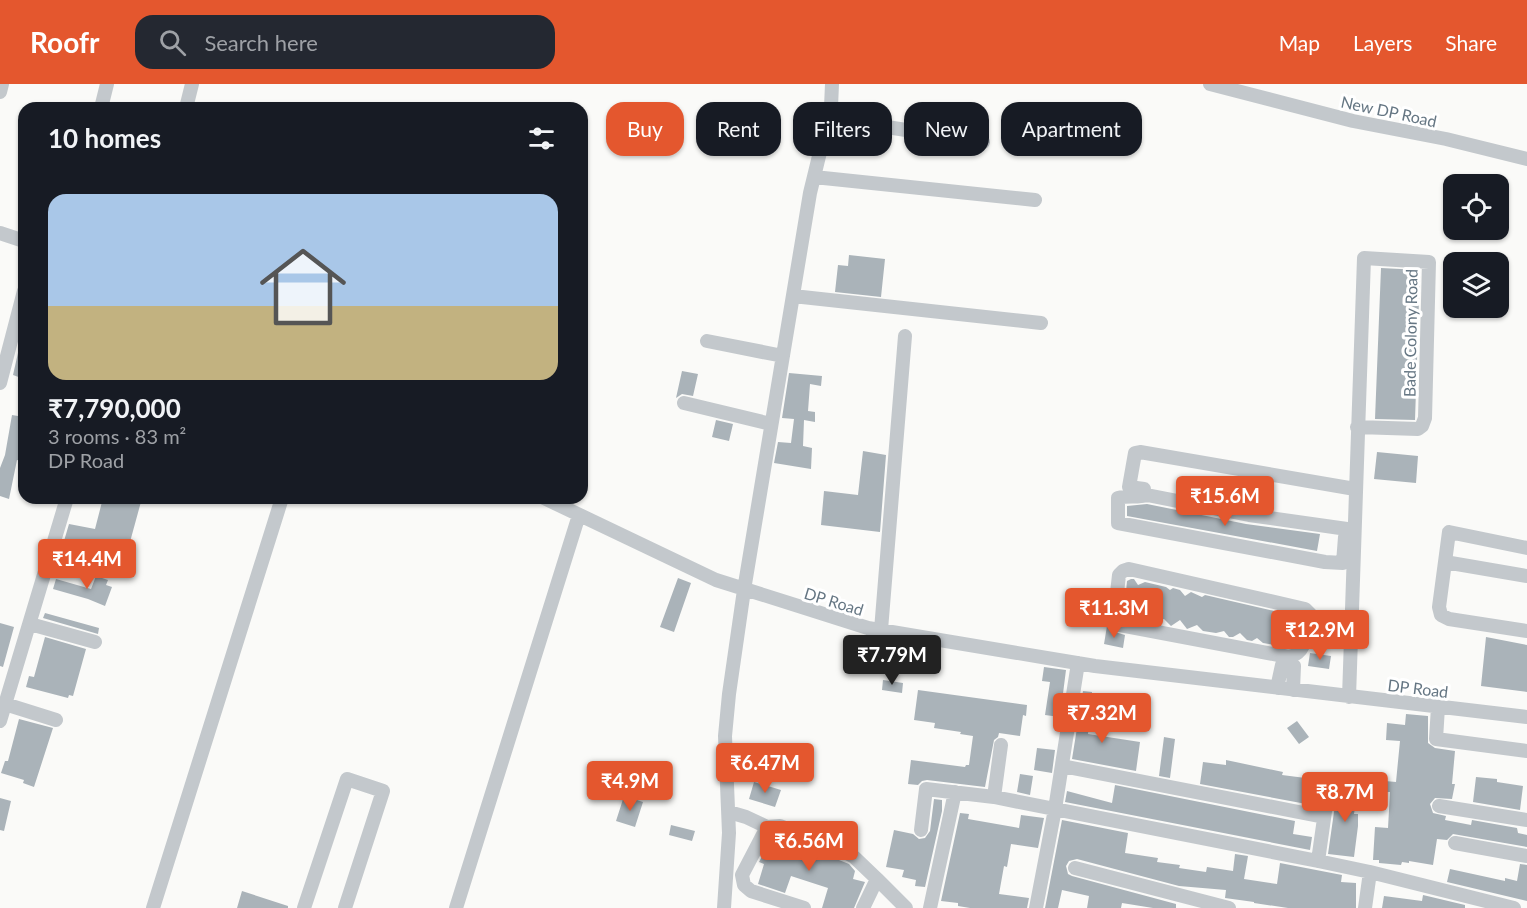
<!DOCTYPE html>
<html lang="en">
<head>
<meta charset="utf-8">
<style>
	:root { --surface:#171b24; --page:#242831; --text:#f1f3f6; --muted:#9ea1a6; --accent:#e4572e }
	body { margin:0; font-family:Lato,sans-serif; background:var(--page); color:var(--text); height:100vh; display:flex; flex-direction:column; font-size:22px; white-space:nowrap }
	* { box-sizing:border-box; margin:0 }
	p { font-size:20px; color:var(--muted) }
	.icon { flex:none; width:33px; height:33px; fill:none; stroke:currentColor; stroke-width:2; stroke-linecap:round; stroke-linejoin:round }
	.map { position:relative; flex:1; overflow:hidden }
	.drawer { position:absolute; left:18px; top:18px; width:570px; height:402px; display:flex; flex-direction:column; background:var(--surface); border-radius:18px; box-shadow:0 2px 4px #0004 }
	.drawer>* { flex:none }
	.guide { position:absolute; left:606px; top:18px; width:570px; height:54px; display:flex; gap:12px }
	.buttons { position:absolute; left:1443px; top:90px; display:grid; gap:12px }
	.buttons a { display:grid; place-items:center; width:66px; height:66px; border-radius:12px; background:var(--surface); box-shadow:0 2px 4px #0004; font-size:30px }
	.price { position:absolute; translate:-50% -51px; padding:0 14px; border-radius:6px; background:var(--accent); color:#fff; font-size:20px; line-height:39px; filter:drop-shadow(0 2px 3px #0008) }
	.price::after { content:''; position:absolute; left:50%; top:36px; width:18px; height:14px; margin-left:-9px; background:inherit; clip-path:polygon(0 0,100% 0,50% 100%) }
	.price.current { background:#222; color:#fff }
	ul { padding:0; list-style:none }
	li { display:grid; align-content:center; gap:12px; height:318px; padding:0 30px }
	li span { display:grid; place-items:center; height:186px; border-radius:18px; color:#555 }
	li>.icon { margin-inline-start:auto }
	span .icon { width:108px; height:108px; fill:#fffc; stroke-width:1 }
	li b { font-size:26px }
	h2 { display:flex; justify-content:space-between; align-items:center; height:72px; padding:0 30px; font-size:26px }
	.chip { padding:0 21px; border-radius:18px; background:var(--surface); box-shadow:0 2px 4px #0004; font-size:21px; line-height:54px }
	.chip.current { background:var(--accent); color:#fff }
	header { display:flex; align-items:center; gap:36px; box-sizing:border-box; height:84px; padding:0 30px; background:var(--accent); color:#fff }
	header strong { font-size:28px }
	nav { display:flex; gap:33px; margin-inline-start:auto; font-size:21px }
	.search { width:420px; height:54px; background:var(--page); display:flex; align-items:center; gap:15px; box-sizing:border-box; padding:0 21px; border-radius:18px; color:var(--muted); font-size:22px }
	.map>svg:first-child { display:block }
	.building { fill:#aab3b9 }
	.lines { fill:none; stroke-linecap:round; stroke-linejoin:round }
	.minor { stroke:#c3c8cc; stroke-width:14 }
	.labels { text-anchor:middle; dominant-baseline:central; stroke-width:6; stroke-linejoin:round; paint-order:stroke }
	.street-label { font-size:16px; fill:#657683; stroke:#fff }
</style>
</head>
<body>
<header>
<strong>Roofr</strong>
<div class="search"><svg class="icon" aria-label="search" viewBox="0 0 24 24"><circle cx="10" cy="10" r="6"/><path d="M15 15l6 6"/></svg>Search here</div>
<nav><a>Map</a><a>Layers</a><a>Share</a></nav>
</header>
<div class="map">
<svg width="1527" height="824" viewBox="0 0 1527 824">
	<rect width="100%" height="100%" fill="#fafaf8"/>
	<path class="building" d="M849,171L885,175L881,213L835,208L838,181L848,182Z
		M1381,184L1420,186L1415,336L1375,335Z
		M20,260H24V295L13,291Z
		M682,287L698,290L693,312L682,310L676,314Z
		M789,289L822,292L821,302L810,300L808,327L815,328V338L804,336L803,362L812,364L811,385L774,379L778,358L791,359L794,335L782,334Z
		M12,331L24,333V378L17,376L9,415L0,412V384L5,371Z
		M716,336L733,340L729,357L712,353Z
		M863,367L886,371L880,448L821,441L824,407L858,411Z
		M1377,368L1418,372L1416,399L1374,395Z
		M103,414H142L127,469L94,461L93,463L64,457L69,440L95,445Z
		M1147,420L1246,440L1320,450L1317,467L1127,432V422Z
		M96,492L108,496L106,501L112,503L105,522L88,515L53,505L56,495L91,505Z
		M678,494L691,499L674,548L660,543Z
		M1131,495H1134L1138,501L1145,498L1166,503L1170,506L1173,504L1180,506L1185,512L1191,508L1202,513L1205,511L1300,533L1297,553L1293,561L1289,563L1287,560L1280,562L1263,559L1257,554L1252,557L1247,556L1240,549L1233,553H1229L1224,547L1216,549L1203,547L1197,541L1187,545L1180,536L1171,542L1164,535L1157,537L1142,534L1130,524L1128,533H1126L1124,530L1127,497Z
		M45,529L99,544L98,550L43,534Z
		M0,539L14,543L3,583L0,582Z
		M1107,542L1115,548L1125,551L1123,564L1104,560Z
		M45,553L86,565L73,612L69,611L68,614L26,603L29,592L34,593Z
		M1486,553L1527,561V608L1481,602Z
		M1310,569L1331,572L1329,585L1308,582Z
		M1044,583L1066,586L1060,633L1045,631L1050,598L1042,597Z
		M883,596L903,599L902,609L882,606Z
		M918,606L1027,621L1026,632L1023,631L1020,652L999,649L998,653L994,656L985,703L927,696L922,697L918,701L908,700L911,676L965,683L966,681H969L973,652L960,650L961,648L934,644L935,639L914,636Z
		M1083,607L1092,608L1088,650L1140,658L1136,687L1072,675Z
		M1406,630L1428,632V659L1435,664L1455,667L1452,700H1455L1452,715L1435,714L1430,720L1433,729L1446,732L1445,736L1471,741L1472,736L1517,744L1518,749L1527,751V763L1453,750L1447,756L1437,755L1433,781L1409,777V779L1402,778L1401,781L1379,779V776H1373L1375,743L1388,744L1390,708H1384L1385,697L1396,698L1400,657L1386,656L1387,639L1405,641Z
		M19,635L53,644L34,703L23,699L24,696L1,689L5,677H8Z
		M1297,637L1309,653L1299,660L1287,644Z
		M1164,653L1175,655L1170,694L1159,692Z
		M1037,664L1055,666L1052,689L1034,686Z
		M1226,676L1283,688L1282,691L1321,696L1317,722L1200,700L1203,678L1226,681Z
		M1020,690L1033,692L1030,711L1017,708Z
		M1476,693L1497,695V698L1523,702L1520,726L1473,718Z
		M754,698L781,706L775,723L749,715Z
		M1338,700L1358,703L1354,730H1358V742L1354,773L1328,770Z
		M1115,701L1295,737L1293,750L1312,753L1310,766L1065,718L1067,707L1112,719Z
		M624,712L643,718L635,743L616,737Z
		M0,714L11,717L4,747L0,746Z
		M934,715L942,716V727L925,803L915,802L916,796L902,793L904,786L886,783L894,746L913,750L919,755L925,754L930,747Z
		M960,729L969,730L968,735L1019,744L1021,731L1044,734L1038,764L1011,760L1007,783L1004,782L999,810L1029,814L1027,824H970L958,822V819L941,817Z
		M1062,736L1128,749L1125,769L1158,774L1157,778L1180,781L1179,784L1206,788L1207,783L1233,787L1235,770L1248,772L1244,795L1277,800L1280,779L1342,791L1341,798L1356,799V824H1288L1254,819V818L1225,814L1226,806L1179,802L1077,775L1069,777L1066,782L1068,790L1072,792L1176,820V824H1153L1122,819L1121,824H1087L1089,812L1062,806L1058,824H1045Z
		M671,741L695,747L692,757L669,751Z
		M776,751L849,780L855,787L853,795L865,798L854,824H822L828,804L791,792L785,809L758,800L764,780L759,778L773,752Z
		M1520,780L1527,781V817L1447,798L1450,785L1505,797V794L1517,797Z
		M242,807L288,822V824H237Z
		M1423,811L1465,821V824H1382L1384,812L1422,817Z"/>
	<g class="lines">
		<path class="minor" d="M1210,0L1353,37L1446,55L1527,75
			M0,8L2,0
			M101,24L107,0
			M186,24L192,0
			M829,34L983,58
			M814,93L1035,116
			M0,149L24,157
			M793,212L1041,239
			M707,257L783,272
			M0,299L24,207
			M684,319L771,340
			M1144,405L1129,403L1135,369L1140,368L1355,405
			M544,414L716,496L868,544L1095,582L1527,633
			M1345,453L1343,479L1325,478L1118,439V414C1129,411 1137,414 1147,411L1249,431L1354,446
			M1445,478L1449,448L1527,464
			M1129,485L1305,525L1311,531C1307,547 1307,569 1289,573L1120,541L1114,536L1119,491L1123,487Z
			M1527,492L1445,478L1439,523L1441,531L1449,535L1527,547
			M30,540L95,558
			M881,546L905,252
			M1289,579L1294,582L1293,606
			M1277,604L1282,581L1289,579
			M1349,613L1364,174L1429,178L1425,334L1422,342L1418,345L1357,343
			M5,620L56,636
			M1438,623L1436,655L1527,667
			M0,637L67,414
			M1062,682L1324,733
			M994,713L1001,661
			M1439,722L1527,736
			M729,728L746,733L767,743
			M921,746L926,705L994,713L1318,777L1370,788L1514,824
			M1455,759L1527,772
			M1318,777L1329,699
			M1075,784L1229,824
			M153,824L282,414
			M304,824L347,695L383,707L345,824
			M456,824L579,431
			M724,824L729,749L725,652L729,610L744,506L810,109L831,23L832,0
			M804,824L751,807L744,801L742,791L767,743L780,742L838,764L854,773L877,795
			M863,824L877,795L906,824
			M930,824L955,708
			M1036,824L1055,725L1078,579
			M1365,824L1370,788"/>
	</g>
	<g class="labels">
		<g class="street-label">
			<text transform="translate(1389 27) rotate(12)">New DP Road</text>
			<text transform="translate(1410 249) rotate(-89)">Bade Colony Road</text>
			<text transform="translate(834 517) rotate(17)">DP Road</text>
			<text transform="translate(1418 604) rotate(7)">DP Road</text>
		</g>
	</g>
</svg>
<div class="buttons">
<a><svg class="icon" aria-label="locate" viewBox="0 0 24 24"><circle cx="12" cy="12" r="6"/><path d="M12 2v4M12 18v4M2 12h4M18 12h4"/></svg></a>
<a><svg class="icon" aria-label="layers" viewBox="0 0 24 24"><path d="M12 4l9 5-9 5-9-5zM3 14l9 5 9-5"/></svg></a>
</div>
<b class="price" style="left:1225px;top:443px">₹15.6M</b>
<b class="price" style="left:87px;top:506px">₹14.4M</b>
<b class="price" style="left:1114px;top:555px">₹11.3M</b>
<b class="price" style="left:1320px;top:577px">₹12.9M</b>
<b class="price current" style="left:892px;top:602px">₹7.79M</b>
<b class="price" style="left:1102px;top:660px">₹7.32M</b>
<b class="price" style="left:765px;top:710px">₹6.47M</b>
<b class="price" style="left:630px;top:728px">₹4.9M</b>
<b class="price" style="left:1345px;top:739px">₹8.7M</b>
<b class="price" style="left:809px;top:788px">₹6.56M</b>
<div class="guide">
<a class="chip current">Buy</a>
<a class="chip">Rent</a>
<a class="chip">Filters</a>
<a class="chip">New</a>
<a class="chip">Apartment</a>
</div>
<section class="drawer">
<h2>10 homes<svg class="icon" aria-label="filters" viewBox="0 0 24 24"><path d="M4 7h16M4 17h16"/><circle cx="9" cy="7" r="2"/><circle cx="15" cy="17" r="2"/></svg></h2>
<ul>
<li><span style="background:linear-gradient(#a9c7e8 60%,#c2b280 0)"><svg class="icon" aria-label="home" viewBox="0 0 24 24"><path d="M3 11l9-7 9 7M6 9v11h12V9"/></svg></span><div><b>₹7,790,000</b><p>3 rooms · 83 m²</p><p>DP Road</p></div></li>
</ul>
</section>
</div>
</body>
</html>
